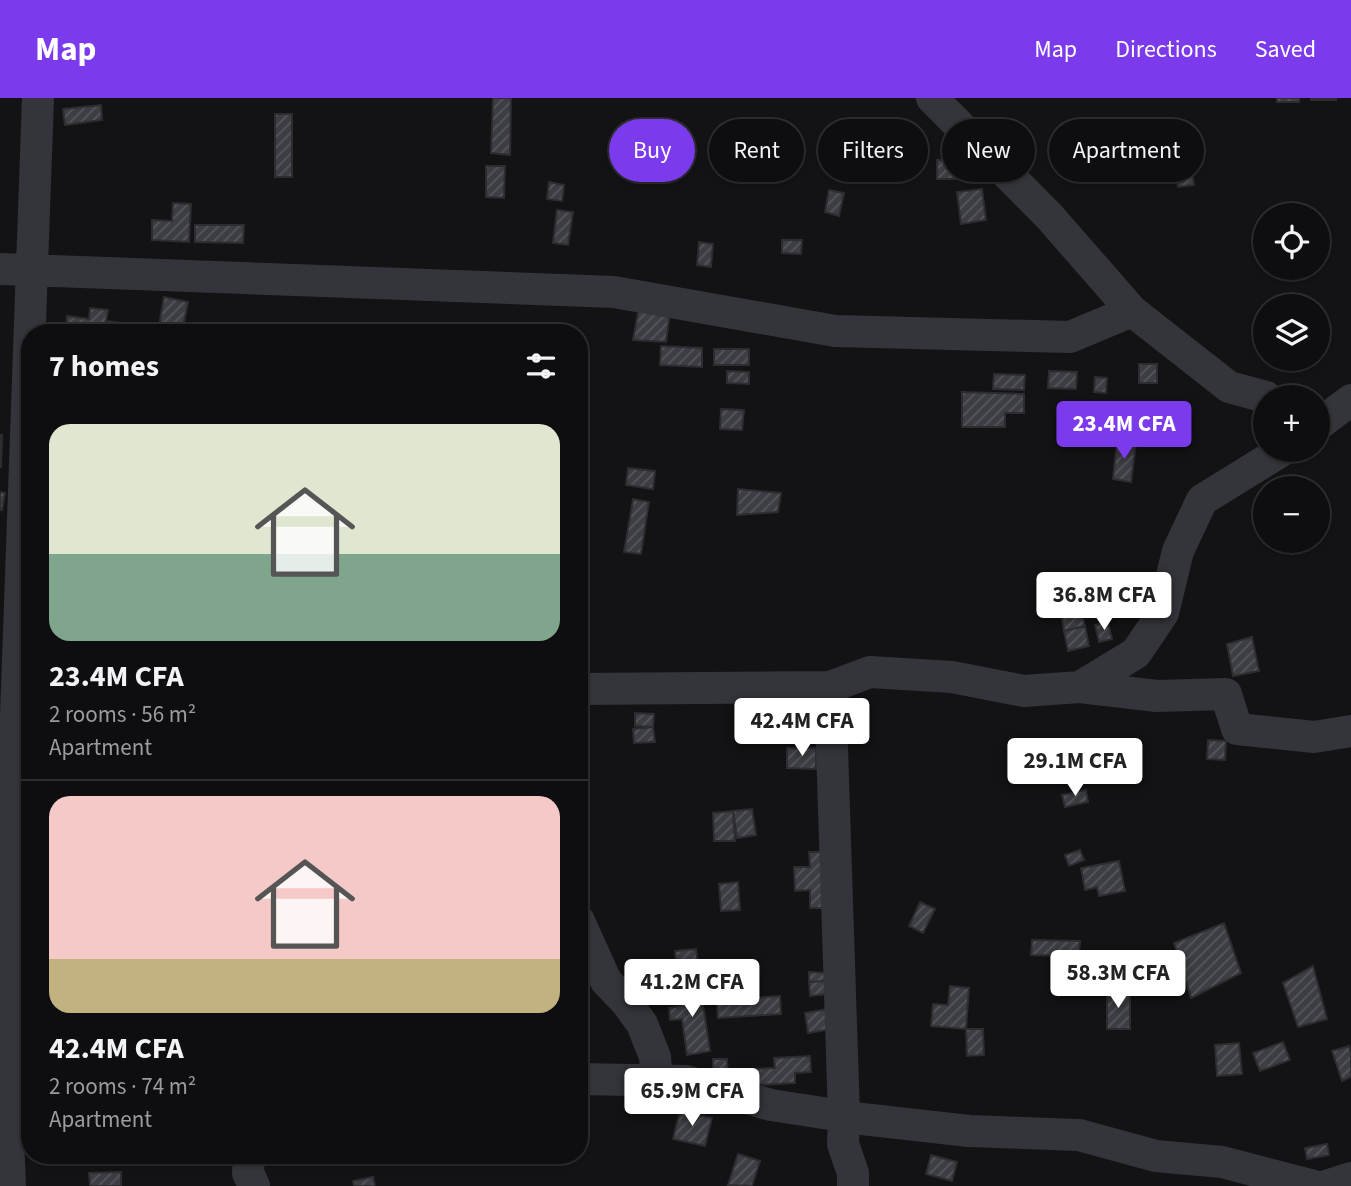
<!DOCTYPE html>
<html lang="en">
<head>
<meta charset="utf-8">
<style>
	:root { --surface:#0e0e10; --page:#171719; --text:#f1f3f6; --muted:#9b9c9f; --line:#2e2e30; --accent:#7c3aed }
	body { margin:0; font-family:"Source Sans 3",sans-serif; background:var(--page); color:var(--text); height:100vh; display:flex; flex-direction:column; font-size:26px; white-space:nowrap }
	* { box-sizing:border-box; margin:0 }
	p { font-size:23px; color:var(--muted) }
	.icon { flex:none; width:38px; height:38px; fill:none; stroke:currentColor; stroke-width:2; stroke-linecap:round; stroke-linejoin:round }
	.map { position:relative; flex:1; overflow:hidden }
	.sheet { position:absolute; left:21px; top:226px; width:567px; height:840px; display:flex; flex-direction:column; background:var(--surface); border-radius:28px; box-shadow:0 2px 5px #0004,0 0 0 2px var(--line) }
	.sheet>* { flex:none }
	.guide { position:absolute; left:609px; top:21px; width:637px; height:63px; display:flex; gap:14px }
	.fabs { position:absolute; left:1253px; top:105px; display:grid; gap:14px }
	.fabs a { display:grid; place-items:center; width:77px; height:77px; border-radius:50%; background:var(--surface); box-shadow:0 2px 5px #0004,0 0 0 2px var(--line); font-size:35px }
	.price { position:absolute; translate:-50% -60px; padding:0 16px; border-radius:7px; background:#fff; color:#222; font-size:23px; line-height:46px; filter:drop-shadow(0 2px 4px #0008) }
	.price::after { content:''; position:absolute; left:50%; top:42px; width:21px; height:16px; margin-left:-10px; background:inherit; clip-path:polygon(0 0,100% 0,50% 100%) }
	.price.on { background:var(--accent); color:#fff }
	ul { padding:0; list-style:none }
	li { display:grid; align-content:center; gap:14px; height:371px; padding:0 28px }
	li+li { border-top:2px solid var(--line) }
	li span { display:grid; place-items:center; height:217px; border-radius:21px; color:#555 }
	li>.icon { margin-inline-start:auto }
	span .icon { width:126px; height:126px; fill:#fffc; stroke-width:1 }
	li b { font-size:30px }
	h2 { display:flex; justify-content:space-between; align-items:center; height:84px; padding:0 28px; font-size:30px }
	.pill { padding:0 24px; border-radius:32px; background:var(--surface); box-shadow:0 2px 5px #0004,0 0 0 2px var(--line); font-size:24px; line-height:63px }
	.pill.on { background:var(--accent); color:#fff }
	header { display:flex; align-items:center; gap:42px; box-sizing:border-box; height:98px; padding:0 35px; background:var(--accent); color:#fff }
	header strong { font-size:33px }
	nav { display:flex; gap:38px; margin-inline-start:auto; font-size:24px }
	.map>svg:first-child { display:block }
	.building { fill:url(#building-hatch); stroke:#2d2d31; stroke-width:2 }
	.lines { fill:none; stroke-linecap:round; stroke-linejoin:round }
	.minor { stroke:#34353a; stroke-width:32 }
</style>
</head>
<body>
<header>
<strong>Map</strong>
<nav><a>Map</a><a>Directions</a><a>Saved</a></nav>
</header>
<div class="map">
<svg width="1351" height="1088" viewBox="0 0 1351 1088">
	<defs>
		<pattern id="building-hatch" width="6" height="6" patternUnits="userSpaceOnUse" patternTransform="scale(1.75)"><rect width="6" height="6" fill="#3d3e43"/><path d="M-1 1l2-2M0 6l6-6M5 7l2-2" fill="none" stroke="#56575c"/></pattern>
	</defs>
	<rect width="100%" height="100%" fill="#131315"/>
	<path class="building" d="M493,0H511L510,57L491,55Z
		M1277,0H1299V4H1277Z
		M1311,0H1336V2H1311Z
		M101,7L102,22L65,27L63,11Z
		M275,16H292V79H275Z
		M1170,22L1177,39L1162,45L1155,28Z
		M1113,27L1120,37L1106,48L1099,38Z
		M1136,40L1143,64L1118,69L1116,56L1129,54L1125,43Z
		M937,62H961V81H937Z
		M486,68H505L504,100L486,99Z
		M1192,73L1194,87L1178,89L1176,76Z
		M549,84L564,87L562,103L547,101Z
		M982,91L986,122L961,126L957,94Z
		M829,92L844,95L839,118L825,114Z
		M173,105L191,106L189,144L152,142V122L172,123Z
		M557,112L573,114L568,147L553,145Z
		M195,127H244L243,145L195,144Z
		M782,142H802L801,156L782,155Z
		M699,144L713,146L711,169L697,167Z
		M164,199L188,204L182,234H158Z
		M639,209L670,214L666,244L633,242Z
		M90,210L108,212L106,223L130,226L129,234H66L67,218L89,221Z
		M661,248L702,250V269L660,267Z
		M714,251H749V267H714Z
		M1139,266H1157V285H1139Z
		M727,273L749,274V286L727,285Z
		M1049,273L1077,274L1076,291L1048,290Z
		M994,276L1025,277L1024,292L993,291Z
		M1095,279L1107,280L1106,295L1094,294Z
		M962,294L1024,296V315H1005V329H962Z
		M721,311L744,312L742,332L720,331Z
		M0,337H2L1,369H0Z
		M1117,343L1136,345L1131,384L1113,381Z
		M628,370L655,373L653,391L626,387Z
		M738,391L781,395L778,414L737,417Z
		M0,394L5,395L2,412H0Z
		M633,401L649,404L641,456L624,454Z
		M1125,480L1131,501L1118,505L1112,484Z
		M1081,512L1085,528L1064,533L1061,514Z
		M1108,524L1112,541L1099,544L1095,527Z
		M1085,528L1089,548L1068,553L1064,533Z
		M1252,539L1259,573L1233,578L1227,546Z
		M635,615L654,616L653,629L635,628Z
		M653,629L655,644L634,645L633,631Z
		M1208,642L1226,643L1225,662L1207,661Z
		M787,650H816V671L787,670Z
		M1101,666V684L1066,685V667Z
		M1086,692L1088,704L1065,709L1062,697Z
		M752,711L756,737L737,740L733,713Z
		M733,713L735,743H714L713,715Z
		M1080,752L1084,762L1069,768L1065,757Z
		M809,754H828L829,810H810V792L795,793L794,769H810Z
		M1119,763L1125,793L1099,798L1097,789L1085,792L1081,770Z
		M738,784L740,812L721,813L719,786Z
		M920,804L935,811L923,835L909,828Z
		M1224,825L1241,875L1191,900L1174,845Z
		M1032,842L1080,843L1079,858L1031,857Z
		M696,851L700,886L679,888L675,853Z
		M1313,868L1327,921L1298,929L1283,885Z
		M809,874L827,875V883L809,884Z
		M737,880L739,901L780,898L781,916L718,920L715,881Z
		M827,883L828,896L810,898L809,884Z
		M700,886L710,953L687,957L682,921L670,922L669,910L680,908L679,888Z
		M950,888L969,890L966,931L931,928L933,906L948,907Z
		M1107,892H1130V931H1107Z
		M828,911L832,931L808,935L805,915Z
		M966,931H983L984,957L967,958Z
		M1283,944L1290,962L1260,973L1253,955Z
		M1239,945L1242,976L1217,978L1215,947Z
		M1349,948L1351,955V979L1342,983L1332,953Z
		M810,958L811,974L795,975V985L755,987L754,971L775,970L774,960Z
		M713,961H727L728,978L713,979Z
		M680,1013L712,1020L705,1048L673,1041Z
		M1327,1046L1329,1057L1307,1061L1305,1050Z
		M738,1056L760,1063L752,1088L728,1087Z
		M931,1057L957,1064L952,1083L926,1076Z
		M121,1074V1088H90L89,1075Z
		M373,1079L375,1088H354L353,1083Z"/>
	<g class="lines">
		<path class="minor" d="M932,0L1049,118L1132,213
			M0,171L614,194L835,233L1070,239L1132,213L1229,289L1266,299
			M1318,327L1351,302
			M830,589L844,1018L843,1046L853,1075V1088
			M1080,589L1157,598L1226,596L1237,631L1314,639L1351,633
			M579,591L830,589L870,574L952,579L1024,593L1080,589L1136,555L1163,515L1178,453L1202,402L1283,352
			M579,823L606,883L627,905L642,926L655,959L657,981
			M579,981L686,983L771,1007L862,1021L969,1033L1079,1037L1156,1058L1222,1064L1314,1088
			M249,1057L248,1075L254,1088
			M10,1088L6,989L14,674L38,0
			M1326,1088L1351,1080"/>
	</g>
</svg>
<div class="fabs">
<a><svg class="icon" aria-label="locate" viewBox="0 0 24 24"><circle cx="12" cy="12" r="6"/><path d="M12 2v4M12 18v4M2 12h4M18 12h4"/></svg></a>
<a><svg class="icon" aria-label="layers" viewBox="0 0 24 24"><path d="M12 4l9 5-9 5-9-5zM3 14l9 5 9-5"/></svg></a>
<a>+</a>
<a>−</a>
</div>
<b class="price on" style="left:1124px;top:363px">23.4M CFA</b>
<b class="price" style="left:1104px;top:534px">36.8M CFA</b>
<b class="price" style="left:802px;top:660px">42.4M CFA</b>
<b class="price" style="left:1075px;top:700px">29.1M CFA</b>
<b class="price" style="left:1118px;top:912px">58.3M CFA</b>
<b class="price" style="left:692px;top:921px">41.2M CFA</b>
<b class="price" style="left:692px;top:1030px">65.9M CFA</b>
<div class="guide">
<a class="pill on">Buy</a>
<a class="pill">Rent</a>
<a class="pill">Filters</a>
<a class="pill">New</a>
<a class="pill">Apartment</a>
</div>
<section class="sheet">
<h2>7 homes<svg class="icon" aria-label="filters" viewBox="0 0 24 24"><path d="M4 7h16M4 17h16"/><circle cx="9" cy="7" r="2"/><circle cx="15" cy="17" r="2"/></svg></h2>
<ul>
<li><span style="background:linear-gradient(#dfe7d0 60%,#7fa58c 0)"><svg class="icon" aria-label="home" viewBox="0 0 24 24"><path d="M3 11l9-7 9 7M6 9v11h12V9"/></svg></span><div><b>23.4M CFA</b><p>2 rooms · 56 m²</p><p>Apartment</p></div></li>
<li><span style="background:linear-gradient(#f6c9c9 75%,#c2b280 0)"><svg class="icon" aria-label="home" viewBox="0 0 24 24"><path d="M3 11l9-7 9 7M6 9v11h12V9"/></svg></span><div><b>42.4M CFA</b><p>2 rooms · 74 m²</p><p>Apartment</p></div></li>
</ul>
</section>
</div>
</body>
</html>
